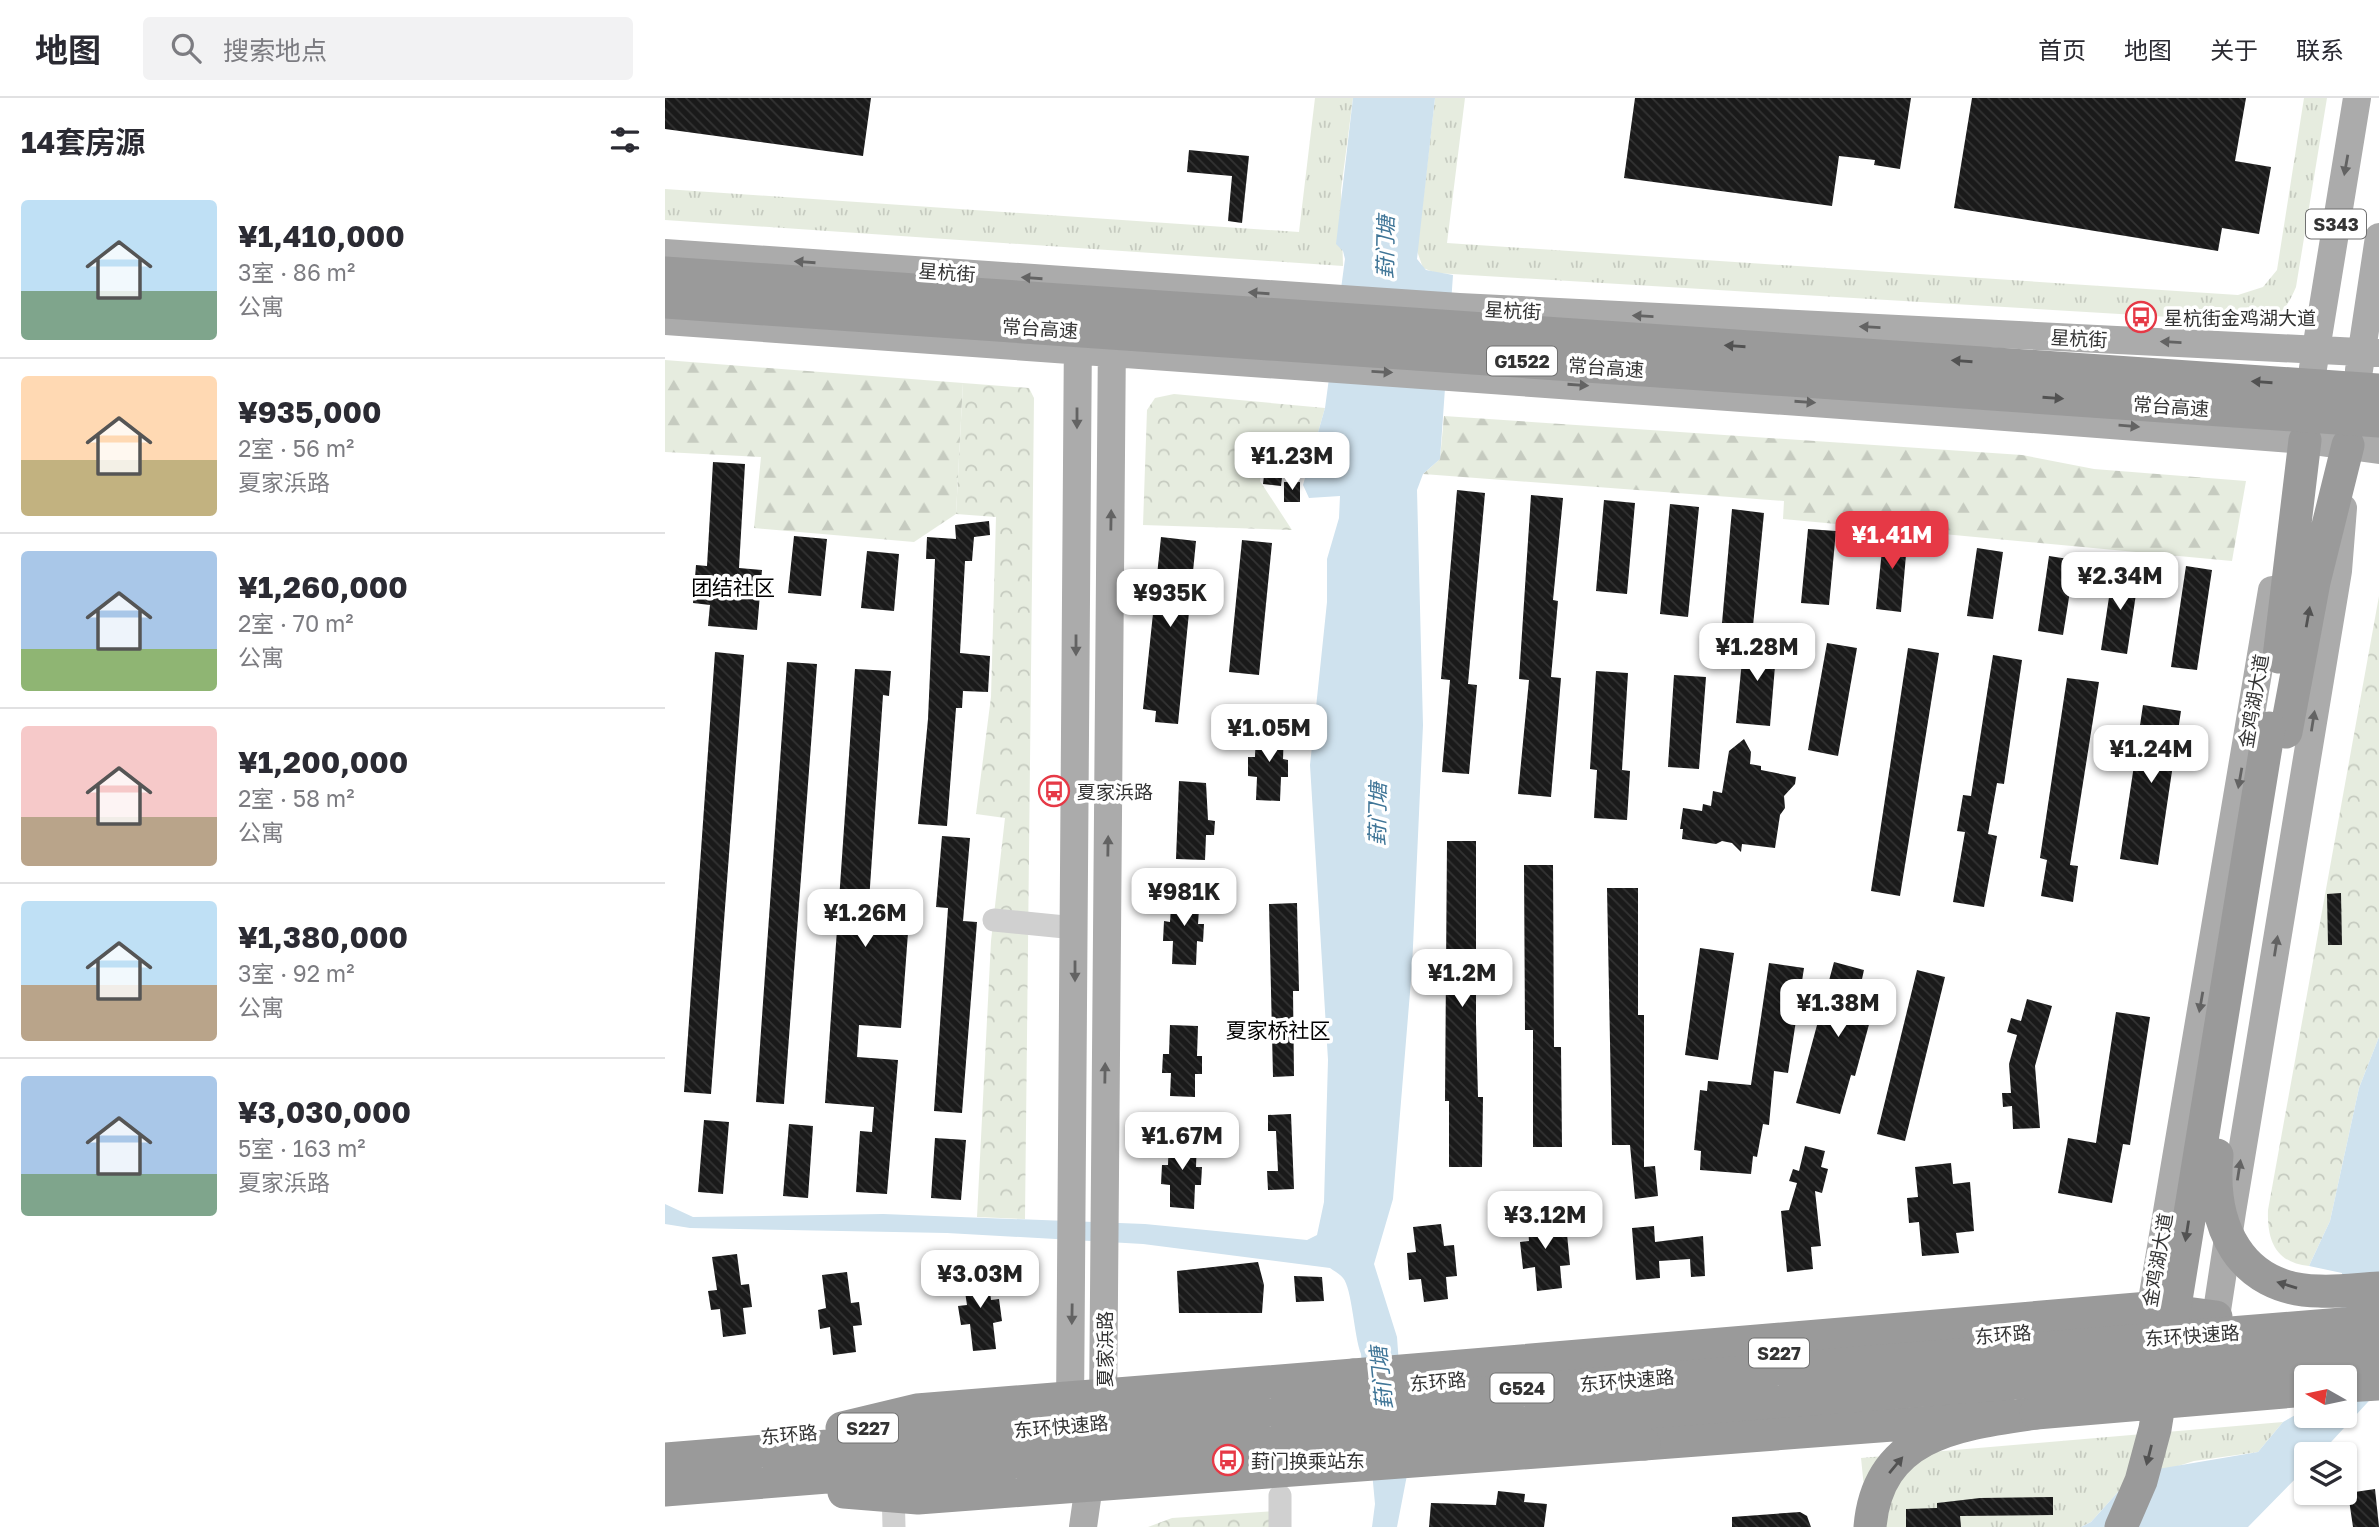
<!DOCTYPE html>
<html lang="zh">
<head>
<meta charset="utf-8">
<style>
	:root { --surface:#fff; --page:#f2f2f3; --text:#2b2b33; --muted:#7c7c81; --line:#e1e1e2; --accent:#e63946 }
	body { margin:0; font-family:"Golos Text","Noto Sans SC",sans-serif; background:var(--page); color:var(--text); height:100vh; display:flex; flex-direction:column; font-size:26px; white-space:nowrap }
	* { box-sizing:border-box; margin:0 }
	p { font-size:23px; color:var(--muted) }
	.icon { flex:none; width:38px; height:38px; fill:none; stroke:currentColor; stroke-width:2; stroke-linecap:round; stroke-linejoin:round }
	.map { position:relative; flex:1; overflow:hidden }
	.sheet { display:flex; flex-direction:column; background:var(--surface); width:665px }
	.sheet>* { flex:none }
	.needle { width:46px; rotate:279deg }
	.tools { position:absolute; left:1629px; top:1267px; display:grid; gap:14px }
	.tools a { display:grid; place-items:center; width:63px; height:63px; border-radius:7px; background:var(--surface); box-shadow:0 2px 5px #0004; font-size:35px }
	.price { position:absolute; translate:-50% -60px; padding:0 16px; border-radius:14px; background:#fff; color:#222; font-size:23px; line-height:46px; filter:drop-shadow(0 2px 4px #0008) }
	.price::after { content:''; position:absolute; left:50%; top:42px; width:21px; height:16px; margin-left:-10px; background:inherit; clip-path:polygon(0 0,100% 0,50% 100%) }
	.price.on { background:var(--accent); color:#fff }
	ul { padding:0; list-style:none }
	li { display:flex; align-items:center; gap:21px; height:175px; padding:0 21px }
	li+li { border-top:2px solid var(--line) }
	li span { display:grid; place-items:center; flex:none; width:196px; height:140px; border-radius:7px; color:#555 }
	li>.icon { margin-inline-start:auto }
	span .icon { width:84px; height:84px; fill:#fffc; stroke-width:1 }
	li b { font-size:30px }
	h2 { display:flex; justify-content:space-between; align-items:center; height:84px; padding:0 21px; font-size:30px }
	header { display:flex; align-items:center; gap:42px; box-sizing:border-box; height:98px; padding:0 35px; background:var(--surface); border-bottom:2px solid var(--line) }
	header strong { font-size:33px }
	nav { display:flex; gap:38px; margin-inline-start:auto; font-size:24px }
	.search { width:490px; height:63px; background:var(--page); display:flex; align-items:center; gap:18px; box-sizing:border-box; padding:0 24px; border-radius:7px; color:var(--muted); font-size:26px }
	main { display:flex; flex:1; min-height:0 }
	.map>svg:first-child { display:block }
	.grass { fill:url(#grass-tufts) }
	.forest { fill:url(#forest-firs) }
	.park { fill:url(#park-crowns) }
	.water { fill:#cfe2ee }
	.building { fill:url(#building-back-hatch) }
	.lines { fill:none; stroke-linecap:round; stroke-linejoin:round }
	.minor { stroke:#d0d0d0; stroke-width:23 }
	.major { stroke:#ababab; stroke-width:28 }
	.highway { stroke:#9a9a9a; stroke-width:33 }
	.major-bridge { stroke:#ababab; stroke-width:28 }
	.highway-bridge { stroke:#9a9a9a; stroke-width:33 }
	.oneway { fill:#636363 }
	.oneway2 { fill:#525252 }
	.labels { text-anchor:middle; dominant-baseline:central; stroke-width:7; stroke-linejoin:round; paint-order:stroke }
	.shield { fill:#fff; stroke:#707070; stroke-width:2 }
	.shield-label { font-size:18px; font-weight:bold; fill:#333 }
	.street-label { font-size:19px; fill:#333; stroke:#fff }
	.poi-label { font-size:19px; fill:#333; stroke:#fff; text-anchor:start }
	.water-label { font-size:21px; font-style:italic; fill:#3f7597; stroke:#fff }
	.neighbourhood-label { font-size:21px; fill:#000; stroke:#fff }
</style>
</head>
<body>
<header>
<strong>地图</strong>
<div class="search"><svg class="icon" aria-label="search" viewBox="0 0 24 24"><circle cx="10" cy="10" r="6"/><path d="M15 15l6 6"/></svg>搜索地点</div>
<nav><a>首页</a><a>地图</a><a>关于</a><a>联系</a></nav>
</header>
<main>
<section class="sheet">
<h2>14套房源<svg class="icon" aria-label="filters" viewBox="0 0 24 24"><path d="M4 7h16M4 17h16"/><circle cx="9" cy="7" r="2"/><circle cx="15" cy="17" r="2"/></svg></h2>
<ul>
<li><span style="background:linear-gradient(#bfe0f5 65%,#7fa58c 0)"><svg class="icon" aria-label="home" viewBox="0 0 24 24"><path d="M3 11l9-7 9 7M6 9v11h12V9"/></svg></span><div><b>¥1,410,000</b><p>3室 · 86 m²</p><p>公寓</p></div></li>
<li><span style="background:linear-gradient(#ffd9b3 60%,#c2b280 0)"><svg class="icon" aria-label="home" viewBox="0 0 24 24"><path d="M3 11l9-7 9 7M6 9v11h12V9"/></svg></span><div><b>¥935,000</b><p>2室 · 56 m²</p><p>夏家浜路</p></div></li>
<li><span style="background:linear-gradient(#a9c7e8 70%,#8fb573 0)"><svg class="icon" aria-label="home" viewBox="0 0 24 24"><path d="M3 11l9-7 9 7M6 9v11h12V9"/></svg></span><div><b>¥1,260,000</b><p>2室 · 70 m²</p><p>公寓</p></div></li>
<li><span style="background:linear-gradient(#f6c9c9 65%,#b9a48a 0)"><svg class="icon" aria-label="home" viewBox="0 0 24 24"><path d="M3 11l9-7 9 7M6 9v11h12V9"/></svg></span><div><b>¥1,200,000</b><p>2室 · 58 m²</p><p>公寓</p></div></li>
<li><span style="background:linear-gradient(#bfe0f5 60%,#b9a48a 0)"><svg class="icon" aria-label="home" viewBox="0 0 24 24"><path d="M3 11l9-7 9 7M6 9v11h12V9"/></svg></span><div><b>¥1,380,000</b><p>3室 · 92 m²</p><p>公寓</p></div></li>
<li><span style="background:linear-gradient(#a9c7e8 70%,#7fa58c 0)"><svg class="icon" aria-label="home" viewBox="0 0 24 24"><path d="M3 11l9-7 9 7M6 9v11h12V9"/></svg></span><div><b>¥3,030,000</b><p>5室 · 163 m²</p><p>夏家浜路</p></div></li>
</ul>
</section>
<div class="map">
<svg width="1714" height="1429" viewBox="0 0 1714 1429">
	<defs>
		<pattern id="grass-tufts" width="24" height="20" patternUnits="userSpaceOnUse" patternTransform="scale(1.75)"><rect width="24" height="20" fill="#e6ecdf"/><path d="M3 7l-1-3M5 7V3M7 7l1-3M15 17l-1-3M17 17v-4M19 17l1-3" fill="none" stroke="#c6cbc0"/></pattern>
		<pattern id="forest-firs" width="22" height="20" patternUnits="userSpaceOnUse" patternTransform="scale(1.75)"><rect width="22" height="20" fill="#e6ecdf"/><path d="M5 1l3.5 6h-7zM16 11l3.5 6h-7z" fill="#c6cbc0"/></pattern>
		<pattern id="park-crowns" width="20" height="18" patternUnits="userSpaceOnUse" patternTransform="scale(1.75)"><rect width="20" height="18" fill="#e6ecdf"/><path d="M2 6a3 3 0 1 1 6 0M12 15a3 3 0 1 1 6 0" fill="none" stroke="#c6cbc0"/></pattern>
		<pattern id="building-back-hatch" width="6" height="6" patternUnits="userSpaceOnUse" patternTransform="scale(1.75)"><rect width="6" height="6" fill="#1a1a1a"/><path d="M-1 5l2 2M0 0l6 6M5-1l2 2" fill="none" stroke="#333"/></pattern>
	</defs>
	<rect width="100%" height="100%" fill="#fff"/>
	<path class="grass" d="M650,0H688L676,92L678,168L0,122V91L634,134Z
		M770,0H800L782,145L1573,197L1598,189L1612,172L1639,0H1662L1631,189C1622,211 1612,223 1588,224L771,175L758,170L752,153Z
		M1618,1324L1593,1354L1529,1363L1462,1384L1426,1424L1416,1429H1203L1196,1360Z"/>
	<path class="forest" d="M0,262L298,285L291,416L249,444L89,430L96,359L0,354Z
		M779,318L1357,357L1429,371L1581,383L1567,463L1118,421L1119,403L758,376L775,361Z"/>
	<path class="park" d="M298,285L364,290L369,300L360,1121L312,1119L326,843L340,720L311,716L326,599L331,419L291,416Z
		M509,296L660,310L652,338L602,334L595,383L627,432L478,427L482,312L490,300Z
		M1714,498V939L1694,990L1665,1123L1644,1168C1611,1165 1602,1143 1603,1112Z
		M611,1413V1429H483L507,1420Z"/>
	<path class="water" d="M688,0H770L752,161L761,172L788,177L775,361L758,376L752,392L758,627L747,870L728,1101L709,1166L732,1239L742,1377L732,1429H707L710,1406L696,1256C689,1238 687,1190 678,1180C675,1176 669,1173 665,1170L478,1146L282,1135L25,1130L0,1126V1106L28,1119L218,1116L480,1126L642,1142L652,1137L659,1104L663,962L645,667L662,504V461L674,420L675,398L644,400L638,387L660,310L680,161L678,153L671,146Z
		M1714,939V1292L1655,1356H1642L1641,1370L1583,1429H1416L1426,1424L1462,1384L1487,1372L1593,1354L1618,1324L1641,1311L1642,1318H1680V1279H1673L1677,1175L1644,1168L1665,1123L1694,990Z"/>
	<path class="building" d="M0,0H206L198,58L0,31Z
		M970,0H1246L1235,71L1209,67L1210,62L1174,58L1167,108L959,80Z
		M1307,0H1581L1570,63L1606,69L1594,136L1557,130L1553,153L1289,110Z
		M524,52L584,58L577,125L563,123L567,78L522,74Z
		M604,335L622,337L616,388L598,386Z
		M48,364L80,366L74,470L97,472L92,532L43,528L45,507L28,505L31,467L42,468Z
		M619,384H635V404H619Z
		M792,392L820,395L803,586L812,587L804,676L777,674L785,582L776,581Z
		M866,397L898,400L888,502L893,503L886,579L896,580L886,699L853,696L864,582L854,581Z
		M939,402L970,405L962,496L931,493Z
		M1005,406L1034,409L1023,519L995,516Z
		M1067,411L1099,415L1088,528L1057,525Z
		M324,423L325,437L309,439L307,463H300L295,555L325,558L323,594L298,593L297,610H291L282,728L253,726L263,621L270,461H261L262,439L291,441L290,427Z
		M1143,431L1171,433L1164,507L1136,505Z
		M1219,432L1243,434L1236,514L1211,511Z
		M129,438L162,441L156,498L123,495Z
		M496,439L531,443L513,626L490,624L491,613L478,611Z
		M577,442L607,445L594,577L564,574Z
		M1312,450L1338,454L1328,521L1302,518Z
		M202,453L234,456L229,513L196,510Z
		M1384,458L1410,462L1398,537L1373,533Z
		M1521,468L1547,472L1532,572L1506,569Z
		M1448,473L1474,476L1462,556L1436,552Z
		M1079,541L1112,544L1105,628L1071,625Z
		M1162,545L1192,550L1173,658L1143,652Z
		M1243,550L1274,555L1235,798L1206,793Z
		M50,554L79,557L46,996L19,994Z
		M1328,557L1357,562L1339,686L1332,685L1323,736L1332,738L1319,809L1288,804L1300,734L1292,733L1298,697L1306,698Z
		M122,564L152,566L119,1006L91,1004Z
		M190,571L226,573L224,598L218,597L203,818L244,821L236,930L194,927L192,959L233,962L222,1096L191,1094L195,1033L207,1034L209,1009L160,1005Z
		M931,573L963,575L957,672L965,673L962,722L929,720L932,672L925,671Z
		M1009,577L1041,579L1034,671L1003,669Z
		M1402,580L1434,584L1405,767L1413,768L1408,804L1376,798L1382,762L1375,760Z
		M1478,607L1516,613L1493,767L1455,761Z
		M591,630L619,631L618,661L623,662V679H616L615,703L591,702L592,679L583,678V659H590Z
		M1079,641L1086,654L1085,666L1096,668V672L1131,679L1130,686L1119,698L1120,710L1115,717L1110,750L1077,746L1076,754L1067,745L1057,743L1051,746L1017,741L1018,731H1015L1018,710L1037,713L1038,706L1046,708L1048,693L1057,695L1064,653Z
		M514,683L541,685L543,722L550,723L549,737H541L540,762L511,761Z
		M277,738L305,740L298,823L312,824L297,1015L269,1013L283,810L271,809Z
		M782,743H811V925L813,999H818L817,1069H784V1003H780Z
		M859,767H888L889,949H896L897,1049H868V932H860Z
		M942,790H973V917H979V1069L990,1068L993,1098L970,1101L965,1047H947Z
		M507,795L535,796L533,826H539L538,844L532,843L531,867L507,866L508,843H498L499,823L505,824Z
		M1676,795L1677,847H1663L1662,796Z
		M632,805L634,893H628L629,978L608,979L604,806Z
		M1035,850L1069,855L1053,962L1020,957Z
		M1169,864L1199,872L1197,881L1215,886L1190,978L1186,977L1175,1016L1131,1005Z
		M1104,865L1139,870L1123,975L1109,973L1104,1027L1098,1026L1092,1059L1088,1058L1086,1076L1035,1072L1036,1053L1029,1052L1035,992L1042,993L1043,983L1086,987Z
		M1252,872L1280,879L1240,1043L1212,1036Z
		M1362,901L1387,908L1370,968L1375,1030L1348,1031L1347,1008L1338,1009L1337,995H1346L1344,966L1352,937L1342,934L1346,920L1356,923Z
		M1451,914L1485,919L1465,1047L1458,1046L1447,1105L1393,1095L1403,1040L1431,1045Z
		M505,927L533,928L532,958H537V976H530V999L505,998L506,975H497L498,956H504Z
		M626,1016L629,1091L603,1092L602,1073H613L611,1033H603V1017Z
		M39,1022L64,1024L58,1096L33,1094Z
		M124,1026L148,1028L143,1100L118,1098Z
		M504,1038L532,1039L531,1069H537L536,1087H530L529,1111L505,1109V1087L496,1086L497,1067H503Z
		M270,1040L301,1042L296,1102L266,1100Z
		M1140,1048L1160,1053L1156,1069L1163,1071L1157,1095L1150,1093L1156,1148L1146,1149L1148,1171L1122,1174L1116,1113L1124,1112L1132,1085L1124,1083L1128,1071L1134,1073Z
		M1286,1065L1288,1086L1305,1084L1309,1133L1291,1135L1294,1155L1257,1158L1254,1124L1244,1125L1242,1100L1253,1099L1250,1069Z
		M890,1115L892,1136H902L905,1167L895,1168L897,1190L872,1193L870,1169L858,1171L855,1144L864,1143L862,1118Z
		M776,1126L779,1148L789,1147L792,1178L781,1179L783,1201L759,1204L756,1181L744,1182L742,1155L751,1154L748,1129Z
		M989,1128L990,1144L1038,1138L1040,1178L1026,1179L1025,1161L994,1163L995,1180L971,1182L967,1130Z
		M72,1156L76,1187L84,1186L87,1209L78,1210L81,1236L58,1239L55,1211L46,1212L43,1193L52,1192L47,1159Z
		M593,1164L599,1187L597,1215H514L512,1173Z
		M322,1170L326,1202L334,1201L337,1223L328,1225L331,1251L308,1253L305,1226L296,1227L293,1208L302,1207L297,1174Z
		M182,1174L186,1205L194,1204L197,1227L188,1228L191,1254L168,1257L165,1229L155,1231L153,1212L161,1210L157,1177Z
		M629,1178L657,1179L659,1203L631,1204Z
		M1710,1391L1714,1429H1688L1683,1395Z
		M833,1393L860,1396L859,1404L882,1406L879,1429H764L766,1405L831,1407Z
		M1388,1399V1417L1295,1418L1296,1429H1241V1411L1272,1410V1405L1315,1400Z
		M1135,1414L1142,1418L1146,1429H1067V1419Z"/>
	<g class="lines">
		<path class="minor" d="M329,822L410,830
			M228,1389L229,1429
			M615,1429V1398"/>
		<path class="major" d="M0,155L794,209L1714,255
			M0,223L1301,316L1640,342L1714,352
			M1648,270L1692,0
			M1694,272L1714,139
			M1482,1232L1607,492
			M1552,1241L1551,1219L1567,1114L1673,473L1678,410
			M438,1316L447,237
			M408,1322L405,1313L413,232
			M418,1429L427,1366"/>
		<path class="highway" d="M1614,559L1640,342
			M1621,634L1649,484L1683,347
			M689,1277L1484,1210L1551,1219
			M979,1346L1267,1324L1333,1302
			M1205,1429C1213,1334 1296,1326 1371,1315"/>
		<path class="major-bridge" d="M1659,1278L1705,1274"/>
		<path class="highway-bridge" d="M0,175L1714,292
			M0,204L1714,323
			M1552,1057C1545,1127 1574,1192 1654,1193C1674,1194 1694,1191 1714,1190
			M1680,1288L1714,1286
			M1371,1315L1642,1292
			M177,1330L252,1312L689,1277
			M0,1361L1714,1223
			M0,1392L1714,1256
			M179,1394L253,1400L979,1346
			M1456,1429L1476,1383L1490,1331L1604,630"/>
	</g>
	<defs><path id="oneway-solid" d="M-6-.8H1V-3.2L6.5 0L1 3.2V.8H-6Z" transform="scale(1.75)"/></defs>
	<g class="oneway">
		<use href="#oneway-solid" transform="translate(1681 67) rotate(100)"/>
		<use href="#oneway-solid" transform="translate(140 164) rotate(-176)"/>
		<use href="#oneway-solid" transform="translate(367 180) rotate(-176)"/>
		<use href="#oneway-solid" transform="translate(594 195) rotate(-176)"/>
		<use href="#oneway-solid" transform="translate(978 218) rotate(-177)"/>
		<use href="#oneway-solid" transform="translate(1205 229) rotate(-177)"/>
		<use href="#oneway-solid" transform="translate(1506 244) rotate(-177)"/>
		<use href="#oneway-solid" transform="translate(717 274) rotate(3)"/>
		<use href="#oneway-solid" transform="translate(913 287) rotate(4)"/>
		<use href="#oneway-solid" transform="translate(1140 304) rotate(4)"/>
		<use href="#oneway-solid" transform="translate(412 320) rotate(90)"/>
		<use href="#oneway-solid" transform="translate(1464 328) rotate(5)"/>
		<use href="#oneway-solid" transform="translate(446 422) rotate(-89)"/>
		<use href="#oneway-solid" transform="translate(411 547) rotate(90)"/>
		<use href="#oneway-solid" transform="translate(1648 623) rotate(-81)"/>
		<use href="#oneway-solid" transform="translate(1575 680) rotate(100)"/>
		<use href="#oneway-solid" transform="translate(443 748) rotate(-89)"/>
		<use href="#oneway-solid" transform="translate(1611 848) rotate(-81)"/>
		<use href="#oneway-solid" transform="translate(410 873) rotate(90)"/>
		<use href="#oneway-solid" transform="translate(1536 904) rotate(100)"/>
		<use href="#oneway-solid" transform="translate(440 975) rotate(-89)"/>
		<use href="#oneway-solid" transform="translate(1574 1072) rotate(-81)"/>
		<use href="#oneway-solid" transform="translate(407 1216) rotate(91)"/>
	</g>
	<g class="oneway2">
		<use href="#oneway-solid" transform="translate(1070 248) rotate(-176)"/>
		<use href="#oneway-solid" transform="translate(1297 263) rotate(-176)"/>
		<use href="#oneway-solid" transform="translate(1597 284) rotate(-176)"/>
		<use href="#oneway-solid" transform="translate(1388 300) rotate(4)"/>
		<use href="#oneway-solid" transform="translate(1643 519) rotate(-80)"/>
		<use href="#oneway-solid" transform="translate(1522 1133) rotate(99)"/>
		<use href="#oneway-solid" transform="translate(1622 1187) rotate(-163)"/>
		<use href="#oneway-solid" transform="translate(1484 1357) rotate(104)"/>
		<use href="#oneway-solid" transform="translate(1231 1367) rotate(-50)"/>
	</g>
	<defs>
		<g id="bus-ring" transform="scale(1.575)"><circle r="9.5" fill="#fff" stroke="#e63946" stroke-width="1.5"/><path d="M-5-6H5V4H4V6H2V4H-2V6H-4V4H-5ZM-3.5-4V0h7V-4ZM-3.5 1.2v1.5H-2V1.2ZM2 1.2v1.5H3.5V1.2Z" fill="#e63946"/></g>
	</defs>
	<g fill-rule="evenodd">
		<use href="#bus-ring" x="1476" y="219"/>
		<use href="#bus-ring" x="389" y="693"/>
		<use href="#bus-ring" x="563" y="1362"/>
	</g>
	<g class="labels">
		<g class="shield">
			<rect x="1641" y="111.5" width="60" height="29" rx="5"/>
			<rect x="822" y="248.5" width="70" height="29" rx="5"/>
			<rect x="1084" y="1240.5" width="60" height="29" rx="5"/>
			<rect x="825.5" y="1275.5" width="63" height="29" rx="5"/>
			<rect x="173" y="1315.5" width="60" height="29" rx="5"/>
		</g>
		<g class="shield-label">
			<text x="1671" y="126">S343</text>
			<text x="857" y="263">G1522</text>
			<text x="1114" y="1255">S227</text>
			<text x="857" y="1290">G524</text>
			<text x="203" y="1330">S227</text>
		</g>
		<g class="street-label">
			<text transform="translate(282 174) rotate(4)">星杭街</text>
			<text transform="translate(848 212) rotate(3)">星杭街</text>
			<text transform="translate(375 230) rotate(4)">常台高速</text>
			<text transform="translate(1414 240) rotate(3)">星杭街</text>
			<text transform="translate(941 269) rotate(4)">常台高速</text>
			<text transform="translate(1506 308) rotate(4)">常台高速</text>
			<text transform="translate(1588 603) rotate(-80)">金鸡湖大道</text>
			<text transform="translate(1492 1162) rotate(-80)">金鸡湖大道</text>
			<text transform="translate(1338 1236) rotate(-5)">东环路</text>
			<text transform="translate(1527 1237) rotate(-4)">东环快速路</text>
			<text transform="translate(439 1251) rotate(-90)">夏家浜路</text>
			<text transform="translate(962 1282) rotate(-5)">东环快速路</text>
			<text transform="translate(773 1283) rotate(-5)">东环路</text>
			<text transform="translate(396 1328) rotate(-5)">东环快速路</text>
			<text transform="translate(124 1336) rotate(-5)">东环路</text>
		</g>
		<g class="poi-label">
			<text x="1499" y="219">星杭街金鸡湖大道</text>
			<text x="412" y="693">夏家浜路</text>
			<text x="586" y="1362">葑门换乘站东</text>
		</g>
		<g class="water-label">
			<text transform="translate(720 149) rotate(-89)">葑门塘</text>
			<text transform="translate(712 716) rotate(-89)">葑门塘</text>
			<text transform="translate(716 1280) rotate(-96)">葑门塘</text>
		</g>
		<g class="neighbourhood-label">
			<text x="68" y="489">团结社区</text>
			<text x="613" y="932">夏家桥社区</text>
		</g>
	</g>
</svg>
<div class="tools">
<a><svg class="needle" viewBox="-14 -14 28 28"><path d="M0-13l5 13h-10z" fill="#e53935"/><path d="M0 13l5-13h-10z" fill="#7c7c81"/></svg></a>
<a><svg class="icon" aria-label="layers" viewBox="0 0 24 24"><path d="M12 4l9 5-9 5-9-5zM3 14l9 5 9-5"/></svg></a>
</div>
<b class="price" style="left:627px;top:394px">¥1.23M</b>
<b class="price on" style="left:1227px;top:473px">¥1.41M</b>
<b class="price" style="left:1455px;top:514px">¥2.34M</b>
<b class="price" style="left:505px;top:531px">¥935K</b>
<b class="price" style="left:1092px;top:585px">¥1.28M</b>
<b class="price" style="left:604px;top:666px">¥1.05M</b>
<b class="price" style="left:1486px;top:687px">¥1.24M</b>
<b class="price" style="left:519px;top:830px">¥981K</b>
<b class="price" style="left:200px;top:851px">¥1.26M</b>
<b class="price" style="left:797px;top:911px">¥1.2M</b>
<b class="price" style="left:1173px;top:941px">¥1.38M</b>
<b class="price" style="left:517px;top:1074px">¥1.67M</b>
<b class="price" style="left:880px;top:1153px">¥3.12M</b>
<b class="price" style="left:315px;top:1212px">¥3.03M</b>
</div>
</main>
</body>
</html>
